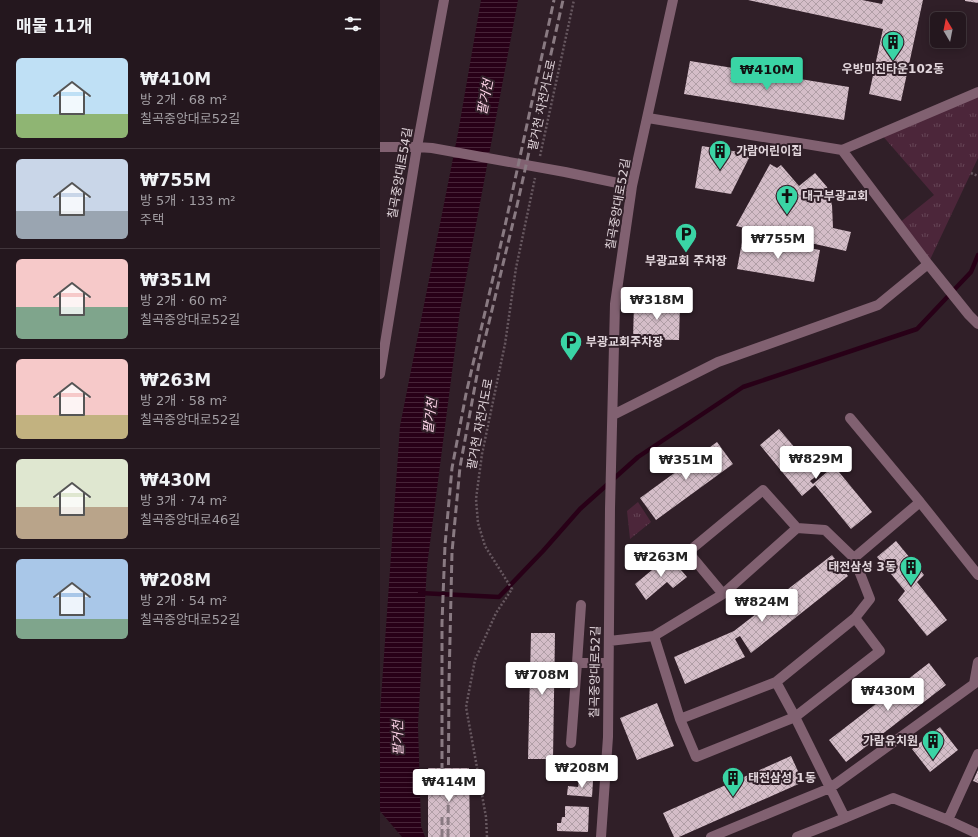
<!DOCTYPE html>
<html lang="ko">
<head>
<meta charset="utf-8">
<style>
	:root { --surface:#24171e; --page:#2c2027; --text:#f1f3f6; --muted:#a39fa4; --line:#41363c; --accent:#3ad4a5 }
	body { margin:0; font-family:"DejaVu Sans","Noto Sans KR",sans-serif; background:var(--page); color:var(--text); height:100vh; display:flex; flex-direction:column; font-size:15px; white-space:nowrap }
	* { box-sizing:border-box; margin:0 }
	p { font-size:13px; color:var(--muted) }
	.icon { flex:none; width:22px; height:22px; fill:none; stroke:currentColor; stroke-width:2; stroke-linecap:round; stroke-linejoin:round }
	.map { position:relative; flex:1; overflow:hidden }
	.side { display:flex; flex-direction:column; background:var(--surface); width:380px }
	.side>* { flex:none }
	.needle { width:26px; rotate:350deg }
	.tools { position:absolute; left:550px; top:12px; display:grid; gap:8px }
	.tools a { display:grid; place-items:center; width:36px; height:36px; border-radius:6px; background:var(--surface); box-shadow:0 2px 10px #0003,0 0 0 1px var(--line); font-size:20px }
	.price { position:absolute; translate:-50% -34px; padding:0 9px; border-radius:4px; background:#fff; color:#222; font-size:13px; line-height:26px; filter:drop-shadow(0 1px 2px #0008) }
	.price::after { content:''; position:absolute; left:50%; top:24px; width:12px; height:9px; margin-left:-6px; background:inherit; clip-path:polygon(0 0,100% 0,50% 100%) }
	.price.active { background:var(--accent); color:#111 }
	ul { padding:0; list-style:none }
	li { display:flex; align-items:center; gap:12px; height:100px; padding:0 16px }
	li+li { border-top:1px solid var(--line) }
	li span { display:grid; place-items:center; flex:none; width:112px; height:80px; border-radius:6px; color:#555 }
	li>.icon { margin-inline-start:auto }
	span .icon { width:48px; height:48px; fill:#fffc; stroke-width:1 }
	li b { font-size:17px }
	h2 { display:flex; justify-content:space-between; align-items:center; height:48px; padding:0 16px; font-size:17px }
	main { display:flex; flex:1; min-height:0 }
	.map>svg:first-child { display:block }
	.park { fill:url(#park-tufts) }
	.water { fill:url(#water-rules) }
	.pier { fill:#301f28 }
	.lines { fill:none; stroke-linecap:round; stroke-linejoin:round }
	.stream { stroke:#280017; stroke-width:4.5 }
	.building { fill:url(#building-cross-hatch) }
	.path { stroke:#675860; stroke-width:2.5; stroke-dasharray:2 2; stroke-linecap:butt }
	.minor { stroke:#816171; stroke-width:10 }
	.rail { stroke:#897a82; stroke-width:3; stroke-dasharray:8 4; stroke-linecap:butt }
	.labels { text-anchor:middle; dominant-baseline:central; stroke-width:4; stroke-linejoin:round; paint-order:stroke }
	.poi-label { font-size:12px; font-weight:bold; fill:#e2d6dc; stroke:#301f28; text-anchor:start }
	.street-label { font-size:12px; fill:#e2d6dc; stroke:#301f28 }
	.water-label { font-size:13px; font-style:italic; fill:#fed4e8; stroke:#301f28 }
</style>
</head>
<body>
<main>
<section class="side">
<h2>매물 11개<svg class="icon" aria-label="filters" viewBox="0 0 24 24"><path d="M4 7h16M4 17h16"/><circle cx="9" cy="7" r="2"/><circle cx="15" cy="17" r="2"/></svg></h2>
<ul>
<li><span style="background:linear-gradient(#bfe0f5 70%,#8fb573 0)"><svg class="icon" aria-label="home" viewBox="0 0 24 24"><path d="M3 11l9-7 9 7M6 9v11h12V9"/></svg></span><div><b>₩410M</b><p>방 2개 · 68 m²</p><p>칠곡중앙대로52길</p></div></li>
<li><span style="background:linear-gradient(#c9d6e8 65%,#9aa5b1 0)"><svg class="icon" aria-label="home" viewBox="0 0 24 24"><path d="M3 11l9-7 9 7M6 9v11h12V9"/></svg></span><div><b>₩755M</b><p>방 5개 · 133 m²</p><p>주택</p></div></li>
<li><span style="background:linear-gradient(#f6c9c9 60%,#7fa58c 0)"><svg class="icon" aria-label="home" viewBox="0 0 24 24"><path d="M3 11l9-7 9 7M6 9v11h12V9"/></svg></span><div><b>₩351M</b><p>방 2개 · 60 m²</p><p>칠곡중앙대로52길</p></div></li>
<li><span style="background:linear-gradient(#f6c9c9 70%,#c2b280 0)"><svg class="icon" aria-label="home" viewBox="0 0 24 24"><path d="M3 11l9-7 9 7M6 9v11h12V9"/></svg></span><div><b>₩263M</b><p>방 2개 · 58 m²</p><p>칠곡중앙대로52길</p></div></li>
<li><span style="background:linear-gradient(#dfe7d0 60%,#b9a48a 0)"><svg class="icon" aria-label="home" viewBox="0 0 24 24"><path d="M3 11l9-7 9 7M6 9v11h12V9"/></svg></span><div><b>₩430M</b><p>방 3개 · 74 m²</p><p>칠곡중앙대로46길</p></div></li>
<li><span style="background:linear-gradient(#a9c7e8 75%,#7fa58c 0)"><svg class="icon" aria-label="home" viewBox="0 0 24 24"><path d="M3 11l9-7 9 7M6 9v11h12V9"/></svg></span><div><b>₩208M</b><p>방 2개 · 54 m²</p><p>칠곡중앙대로52길</p></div></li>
</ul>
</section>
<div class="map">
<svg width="598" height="837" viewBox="0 0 598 837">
	<defs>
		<pattern id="park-tufts" width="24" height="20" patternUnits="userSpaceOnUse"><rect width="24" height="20" fill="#4c263a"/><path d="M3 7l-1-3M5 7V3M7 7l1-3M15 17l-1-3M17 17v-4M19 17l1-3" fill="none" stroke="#664556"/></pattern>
		<pattern id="water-rules" width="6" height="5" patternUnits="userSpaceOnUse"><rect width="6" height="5" fill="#280017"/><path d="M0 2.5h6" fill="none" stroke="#472438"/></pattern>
		<pattern id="building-cross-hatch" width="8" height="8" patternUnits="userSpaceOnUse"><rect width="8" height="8" fill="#d4bdc8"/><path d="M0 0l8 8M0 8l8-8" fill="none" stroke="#b09ea6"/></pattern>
	</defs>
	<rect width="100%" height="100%" fill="#301f28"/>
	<path class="park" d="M598,92V158L548,264L518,224L554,195L501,134Z
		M258,502L271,522L250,539L247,511Z"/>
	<path class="water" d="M101,0H138L80,310L47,566L38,725L41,826L45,837H0V713L20,426L78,133Z"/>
	<path class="pier" d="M0,811L22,837H0Z"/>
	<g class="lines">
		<path class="stream" d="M40,593L119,597L163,551L200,509L258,457L363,387L537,329L591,272L598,255"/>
	</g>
	<path class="building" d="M368,0H482L502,4L503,0H543L521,101L489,94L503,29Z
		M585,0H598V3L585,1Z
		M310,61L469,87L464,120L304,94Z
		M322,146L371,154L351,194L315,188Z
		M390,164L397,168L401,165L419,186L435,173L447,187L452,205L453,228L471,232L466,251L356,226Z
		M363,237L440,250L434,282L357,269Z
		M254,303H300L299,340L253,339Z
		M399,429L438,475L430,481L433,484L454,466L492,512L471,529L435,485L422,496L380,445Z
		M337,442L353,464L276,520L260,498Z
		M516,541L544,575L537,582L567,620L547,636L518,600L525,591L497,557Z
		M452,555L468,576L371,653L360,636L355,639L365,657L305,684L294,657L354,631Z
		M289,556L307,577L293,588L287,582L266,600L255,584Z
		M151,633H175L173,759H148Z
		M549,663L566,685L466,762L449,740Z
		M277,703L294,746L257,760L240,718Z
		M560,727L578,750L550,772L532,749Z
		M411,756L423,782L299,837H294L283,813Z
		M48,768H89L90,837H48Z
		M598,770V783L593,781Z
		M199,780L213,781L212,797L187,795L188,786L198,787Z
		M185,806L209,807L208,832L177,831V823H181L182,817H185Z"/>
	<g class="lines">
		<path class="path" d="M160,156L194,0
			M591,173L598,176
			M107,837L106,817L86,707L95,660L116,613L132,589L105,546L98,523L96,499L102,454L125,344L136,268L155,178"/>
		<path class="minor" d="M268,118L462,150L548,264L589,315L598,324
			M0,147H37L52,148L185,172L252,186
			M462,150L598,92
			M0,374L37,147L64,0
			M233,415L338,362L498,305L548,264
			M470,418L540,502L598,575
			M417,528L445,530L474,558L490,599L475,618
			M474,558L540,502
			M274,636L343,594L417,528L383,490L308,552L343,594
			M229,641L274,636L300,719L316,757L415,717L500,651L475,618L396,682L300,719
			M197,663H228
			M396,682L415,717L465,818
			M191,743L197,663L201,605
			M568,820L598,754
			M221,837L228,737L230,508L235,304L252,186L293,0
			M331,837L450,788L594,684L598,662
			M417,837L455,822L513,798L568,820L598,834"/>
		<path class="rail" d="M62,771V623L65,545L72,468L86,394L125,226L174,0
			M62,837V815
			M68,837L69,682L72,552L80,467L99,364L136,210L183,0"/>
	</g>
	<defs>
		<g id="building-pin" transform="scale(1.15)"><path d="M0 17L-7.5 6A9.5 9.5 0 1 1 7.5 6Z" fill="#3ad4a5" stroke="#301f28"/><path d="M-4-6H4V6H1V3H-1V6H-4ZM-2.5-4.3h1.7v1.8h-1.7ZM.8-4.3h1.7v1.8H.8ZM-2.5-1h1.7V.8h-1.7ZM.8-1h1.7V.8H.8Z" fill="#111"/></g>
		<g id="church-pin" transform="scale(1.15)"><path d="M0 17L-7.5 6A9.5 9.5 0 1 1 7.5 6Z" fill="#3ad4a5" stroke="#301f28"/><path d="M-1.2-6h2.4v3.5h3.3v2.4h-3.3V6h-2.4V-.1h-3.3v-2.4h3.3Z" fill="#111"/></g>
		<g id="parking-pin" transform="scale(1.15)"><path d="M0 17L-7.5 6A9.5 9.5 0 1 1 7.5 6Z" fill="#3ad4a5" stroke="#301f28"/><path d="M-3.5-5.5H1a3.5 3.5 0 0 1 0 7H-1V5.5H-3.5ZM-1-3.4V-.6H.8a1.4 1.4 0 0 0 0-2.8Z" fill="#111"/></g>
	</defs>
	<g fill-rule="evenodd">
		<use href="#building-pin" x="513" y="42"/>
		<use href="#building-pin" x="340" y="151"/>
		<use href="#church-pin" x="407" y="196"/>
		<use href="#parking-pin" x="306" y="234"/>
		<use href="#parking-pin" x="191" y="342"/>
		<use href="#building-pin" x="531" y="567"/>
		<use href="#building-pin" x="553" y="741"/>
		<use href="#building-pin" x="353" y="778"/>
	</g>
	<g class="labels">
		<g class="poi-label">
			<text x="513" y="69" text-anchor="middle">우방미진타운102동</text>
			<text x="356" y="151">가람어린이집</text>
			<text x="422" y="196">대구부광교회</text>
			<text x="306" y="261" text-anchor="middle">부광교회 주차장</text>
			<text x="206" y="342">부광교회주차장</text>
			<text x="516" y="567" text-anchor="end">태전삼성 3동</text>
			<text x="538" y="741" text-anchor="end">가람유치원</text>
			<text x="368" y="778">태전삼성 1동</text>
		</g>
		<g class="street-label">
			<text transform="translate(162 105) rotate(-78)">팔거천 자전거도로</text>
			<text transform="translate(20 173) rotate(-80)">칠곡중앙대로54길</text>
			<text transform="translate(238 204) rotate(-80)">칠곡중앙대로52길</text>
			<text transform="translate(100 424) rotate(-79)">팔거천 자전거도로</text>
			<text transform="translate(215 672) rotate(-89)">칠곡중앙대로52길</text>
		</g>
		<g class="water-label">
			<text transform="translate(105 97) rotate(-79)">팔거천</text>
			<text transform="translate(50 416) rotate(-83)">팔거천</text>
			<text transform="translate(18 738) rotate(-91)">팔거천</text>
		</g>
	</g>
</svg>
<div class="tools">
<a><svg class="needle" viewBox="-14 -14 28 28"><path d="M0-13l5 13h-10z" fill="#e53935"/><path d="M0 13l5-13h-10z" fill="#a39fa4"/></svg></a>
</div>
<b class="price active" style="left:387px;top:91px">₩410M</b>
<b class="price" style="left:398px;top:260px">₩755M</b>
<b class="price" style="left:277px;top:321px">₩318M</b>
<b class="price" style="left:436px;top:480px">₩829M</b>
<b class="price" style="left:306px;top:481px">₩351M</b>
<b class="price" style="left:281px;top:578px">₩263M</b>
<b class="price" style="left:382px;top:623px">₩824M</b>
<b class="price" style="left:162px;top:696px">₩708M</b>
<b class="price" style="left:508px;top:712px">₩430M</b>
<b class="price" style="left:202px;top:789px">₩208M</b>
<b class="price" style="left:69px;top:803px">₩414M</b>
</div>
</main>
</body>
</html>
